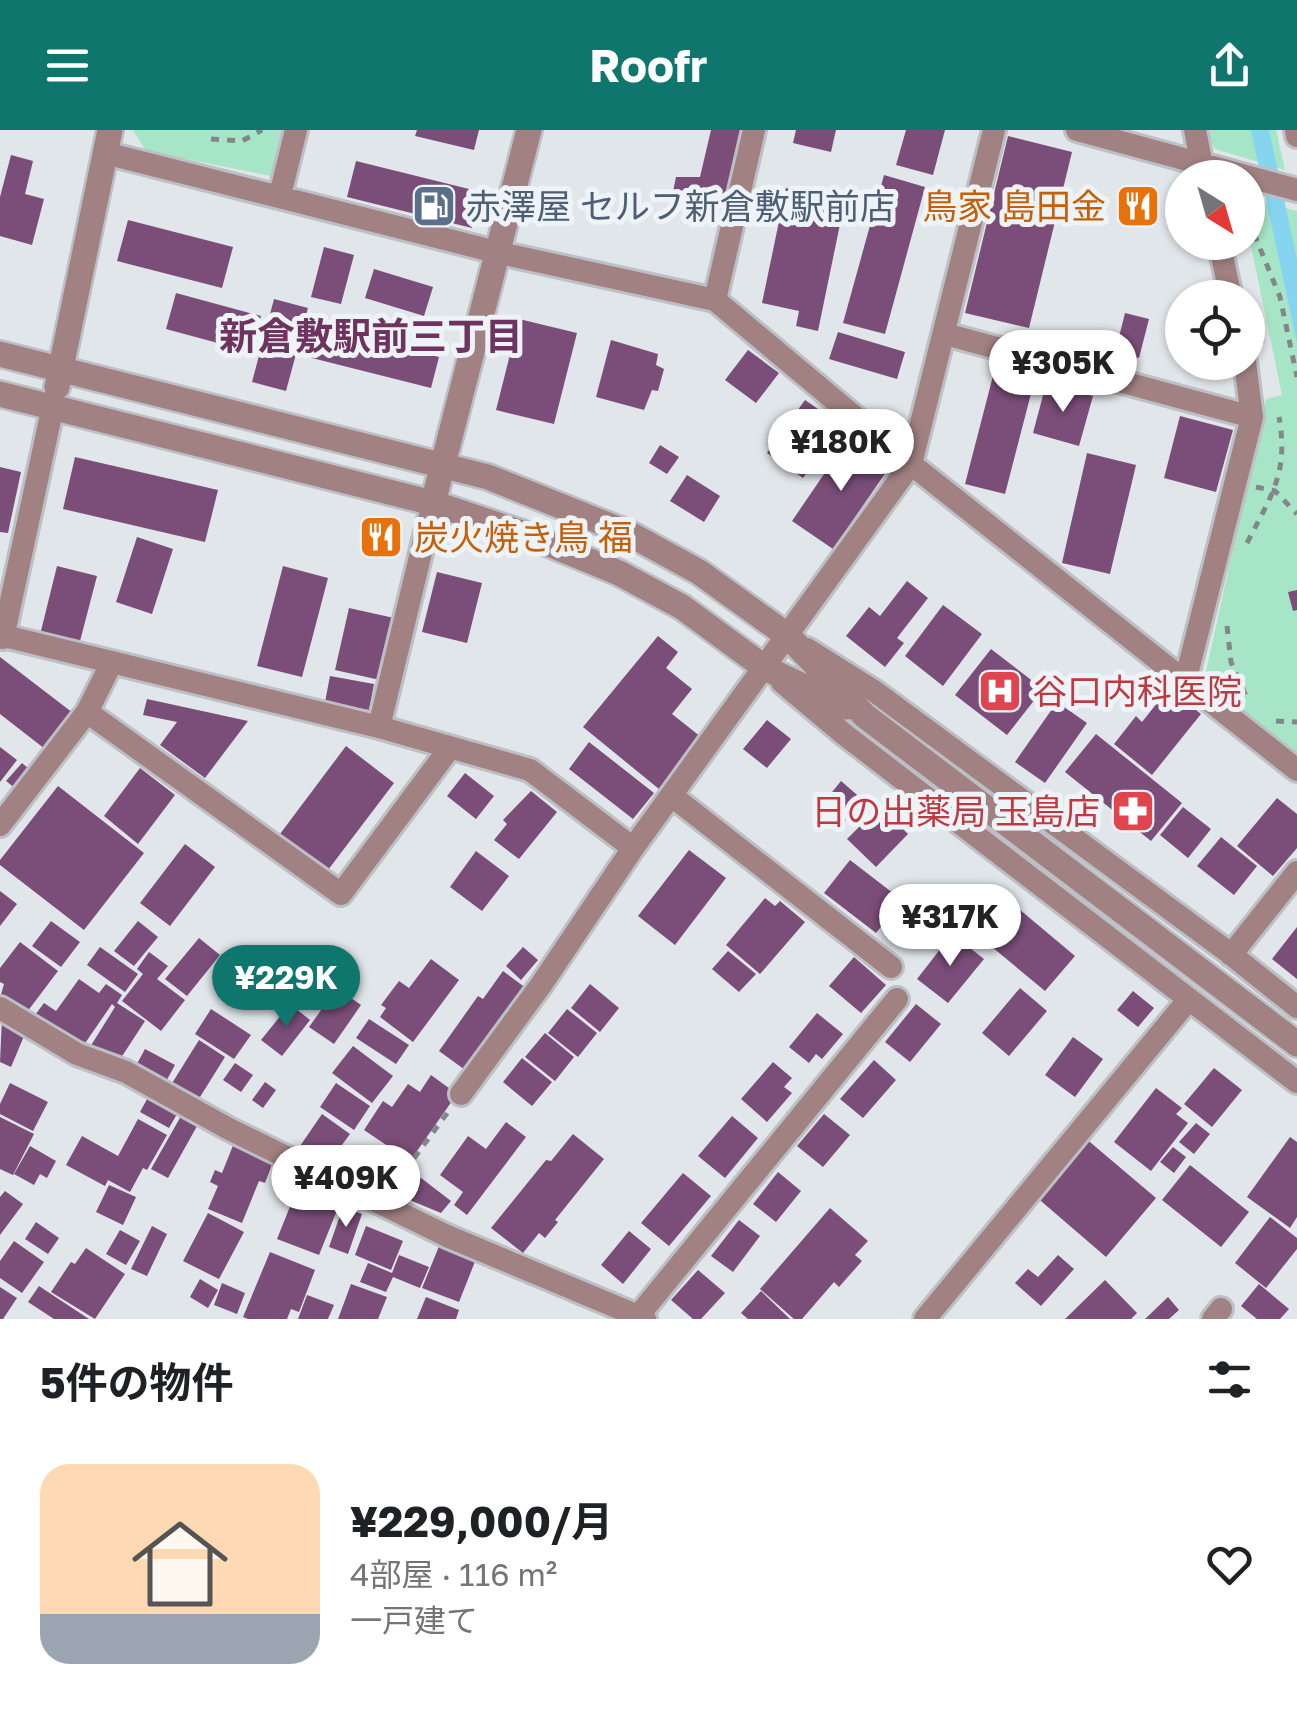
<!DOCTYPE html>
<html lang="ja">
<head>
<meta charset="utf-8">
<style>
	:root { --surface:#fff; --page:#f6f6f6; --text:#202124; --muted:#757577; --line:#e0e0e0; --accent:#0f766e }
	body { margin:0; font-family:"Golos Text","Noto Sans JP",sans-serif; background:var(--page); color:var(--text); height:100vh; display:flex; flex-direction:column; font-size:38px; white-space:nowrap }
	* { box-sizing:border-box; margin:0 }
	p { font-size:32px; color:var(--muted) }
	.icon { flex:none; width:55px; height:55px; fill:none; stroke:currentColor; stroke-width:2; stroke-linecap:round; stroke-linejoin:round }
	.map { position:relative; height:1189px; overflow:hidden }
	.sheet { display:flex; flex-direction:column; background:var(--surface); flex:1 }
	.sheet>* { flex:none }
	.needle { width:65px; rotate:143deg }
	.fabs { position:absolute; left:1165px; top:30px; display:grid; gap:20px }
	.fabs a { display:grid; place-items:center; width:100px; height:100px; border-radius:50%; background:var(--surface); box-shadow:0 2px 8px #0004; font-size:50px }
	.price { position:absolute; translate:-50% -85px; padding:0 22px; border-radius:35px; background:#fff; color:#222; font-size:32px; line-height:65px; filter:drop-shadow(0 2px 5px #0008) }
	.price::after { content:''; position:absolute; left:50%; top:60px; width:30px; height:22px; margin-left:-15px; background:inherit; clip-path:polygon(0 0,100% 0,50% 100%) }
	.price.selected { background:var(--accent); color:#fff }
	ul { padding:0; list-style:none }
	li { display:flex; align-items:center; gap:30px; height:250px; padding:0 40px }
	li+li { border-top:2px solid var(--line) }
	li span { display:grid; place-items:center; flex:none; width:280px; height:200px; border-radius:30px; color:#555 }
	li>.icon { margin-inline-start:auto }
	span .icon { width:120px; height:120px; fill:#fffc; stroke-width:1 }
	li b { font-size:42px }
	h2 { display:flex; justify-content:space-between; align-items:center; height:120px; padding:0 40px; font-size:42px }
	header { display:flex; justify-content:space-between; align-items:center; height:130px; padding:0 40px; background:var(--accent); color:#fff; font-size:45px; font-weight:700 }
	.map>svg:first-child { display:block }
	.green { fill:#a6e6c7 }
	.water { fill:#87d4f1 }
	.building { fill:#7b4e79 }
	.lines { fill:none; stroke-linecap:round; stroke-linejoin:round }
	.minor-casing { stroke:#bcc0c4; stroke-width:28 }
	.tertiary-casing { stroke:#bcc0c4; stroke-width:30 }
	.path { stroke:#84878a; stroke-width:5; stroke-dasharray:8 8; stroke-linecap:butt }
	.minor { stroke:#a18181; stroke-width:22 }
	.tertiary { stroke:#a18181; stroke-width:25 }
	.labels { text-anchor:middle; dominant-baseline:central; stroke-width:10; stroke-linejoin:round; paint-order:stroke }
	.service-label { font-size:35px; fill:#4e5e75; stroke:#eef3f7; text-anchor:start }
	.food-label { font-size:35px; fill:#c56008; stroke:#eef3f7; text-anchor:end }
	.health-label { font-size:35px; fill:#be3a42; stroke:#eef3f7; text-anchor:start }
	.neighbourhood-label { font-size:38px; font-weight:bold; fill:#6e345f; stroke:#eef3f7 }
</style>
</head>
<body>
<header><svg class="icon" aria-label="menu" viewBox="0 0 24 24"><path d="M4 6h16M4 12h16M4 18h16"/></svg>Roofr<svg class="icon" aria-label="share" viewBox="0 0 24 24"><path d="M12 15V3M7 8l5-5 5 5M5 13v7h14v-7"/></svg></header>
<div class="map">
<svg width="1297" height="1189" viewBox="0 0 1297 1189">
	<rect width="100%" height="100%" fill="#e1e6ea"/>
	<path class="green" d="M133,0H288L276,47L146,21Z
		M1205,0H1276L1285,40L1215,19Z
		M1248,68L1297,81V625L1210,556L1205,546L1266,269L1282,265L1248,102Z"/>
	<path class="water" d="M1251,0H1269L1297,129V213Z"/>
	<path class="building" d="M417,0H479L474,20L415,6Z
		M711,0H740L727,60L712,73L700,77L671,71L676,47H700Z
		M796,0H836L831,22L793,13Z
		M906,0H945L933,45L896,35Z
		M1008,6L1072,22L1029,198L965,183Z
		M11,25L33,31L25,64L44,69L32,115L0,106V67Z
		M356,31L481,62L472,98L347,67Z
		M884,45L925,57L885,204L843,193Z
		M786,58L845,70L818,201L796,196L799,181L762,173Z
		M128,90L233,117L222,158L117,131Z
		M324,117L354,125L341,174L311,167Z
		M374,139L433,157L424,186L365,168Z
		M176,163L261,186L251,222L166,199Z
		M274,169L308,178L304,192L439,227L431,258L296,224L286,261L252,252Z
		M1125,183L1149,189L1139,228L1115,223Z
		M519,189L577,203L554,294L496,280Z
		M838,202L905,222L897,249L829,229Z
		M611,210L658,224L656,235L664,239L658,261L652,260L644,280L596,267Z
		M748,220L779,243L756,273L725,250Z
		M994,242L1034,252L1005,364L965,354Z
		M1046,254L1093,266L1079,316L1033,303Z
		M805,270L841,295L803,348L767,323Z
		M1180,286L1233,300L1216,362L1164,348Z
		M848,309L889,338L833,419L792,391Z
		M660,315L679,327L667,344L649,333Z
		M1087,323L1136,335L1110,444L1062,433Z
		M75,327L218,360L205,412L63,379Z
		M0,337L21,342L8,403L0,402Z
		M687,345L720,366L704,392L670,371Z
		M137,407L173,419L152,484L116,472Z
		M57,436L97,446L79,515L40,505Z
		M283,436L328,448L302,547L257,536Z
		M437,442L482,453L467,513L422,502Z
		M907,451L928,468L897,508L904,513L885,537L846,506L869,477L880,486Z
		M1297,460V480L1293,481L1288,462Z
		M943,475L982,504L943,556L905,526Z
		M349,478L394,488L380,550L335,540Z
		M658,506L678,522L666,538L692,559L672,584L701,607L659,659L583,597Z
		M991,519L1043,559L1007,605L955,565Z
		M0,527L73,583L45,619L0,584Z
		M330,546L374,554L369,580L325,572Z
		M1169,558L1201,584L1152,645L1114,614L1136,586L1142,592Z
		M147,569L248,591L205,648L160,615L177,592L143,585Z
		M1057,572L1087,593L1045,653L1015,632Z
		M767,590L791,609L767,638L743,619Z
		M1096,604L1182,673L1151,711L1065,642Z
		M589,612L654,663L633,689L569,639Z
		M346,616L394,653L328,740L280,704Z
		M0,617L17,630L0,652Z
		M22,633L35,644L20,662L6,651Z
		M140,638L175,665L138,714L104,686Z
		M465,643L494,666L476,689L447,666Z
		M841,651L863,670L837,701L815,683Z
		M58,656L144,723L84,800L0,735V730Z
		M531,661L557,682L519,729L494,710L507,694L503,690Z
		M1277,668L1297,684V718L1273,746L1237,716Z
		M880,676L908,704L876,737L847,709Z
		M1183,677L1211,699L1188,728L1160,705Z
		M1221,707L1257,736L1234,765L1197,736Z
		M185,714L215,737L170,796L140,773Z
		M689,720L726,748L675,815L638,786Z
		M476,721L509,746L482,781L450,757Z
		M850,730L902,770L876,803L824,763Z
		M0,761L17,774L0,796Z
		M765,768L775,776L780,771L805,792L760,844L726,815Z
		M1006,768L1075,826L1045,861L969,798L987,777L993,783Z
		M51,791L80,812L61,837L32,816Z
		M138,791L158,807L134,836L114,821Z
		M1297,797V849L1272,829Z
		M952,804L984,829L948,873L917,849Z
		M199,808L220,825L187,866L165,849Z
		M20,812L58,841L24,886L0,868L4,854L0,852V838Z
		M100,817L138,844L125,862L87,835Z
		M523,817L538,830L521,850L506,836Z
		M728,821L756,844L739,862L712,839Z
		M149,822L168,836L157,849L185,870L161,901L122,871L143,844L137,839Z
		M854,827L886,855L861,883L829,856Z
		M431,829L459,850L413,912L380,887L386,878L381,875L399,851L409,858Z
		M503,841L534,864L472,945L439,921L478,866L483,869Z
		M79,849L99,863L106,854L122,865L117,873L145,891L117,934L90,917L115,877L112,874L79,922L32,889L44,873L56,881Z
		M590,854L619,878L600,902L571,878Z
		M337,858L361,875L334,914L309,897Z
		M1020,858L1047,881L1009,926L982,903Z
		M1133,861L1154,878L1138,897L1117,880Z
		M290,874L310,890L282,926L261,910Z
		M916,874L941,894L910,932L885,912Z
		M211,879L251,905L234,929L195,904Z
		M567,879L597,903L578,927L548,903Z
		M817,883L843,904L822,929L816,924L809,933L789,917Z
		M2,888L27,899L11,937L0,932Z
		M369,889L409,915L396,934L356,908Z
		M545,903L574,927L555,951L525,927Z
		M1073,907L1103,929L1075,967L1045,945Z
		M199,910L225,927L195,975L169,958Z
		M353,916L393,946L372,973L332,943Z
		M145,919L175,935L163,957L133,941Z
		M522,928L552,952L532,976L503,952Z
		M874,930L896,950L863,988L840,969Z
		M773,932L792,948L784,957L792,963L767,992L741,969Z
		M235,933L253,945L241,962L223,950Z
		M1214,938L1242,960L1212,997L1184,974Z
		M431,945L457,964L410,1031L364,1000L383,971L392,977L408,954L420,962Z
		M265,952L276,960L263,978L252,970Z
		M10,953L48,972L33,1001L0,984V974Z
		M336,953L370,976L354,1000L320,977Z
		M1156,958L1182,978L1176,984L1188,993L1151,1041L1114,1012Z
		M152,960L181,977L169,998L140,982Z
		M185,979L201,989L168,1048L151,1039Z
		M322,984L350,1004L325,1038L298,1019Z
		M824,984L850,1005L823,1037L797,1016Z
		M732,986L758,1008L725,1048L698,1026Z
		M0,987L34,1004L13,1045L0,1039Z
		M138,989L167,1005L147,1040L143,1038L130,1062L108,1050L105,1056L66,1035L82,1006L118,1026Z
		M506,992L526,1007L467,1085L454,1075L463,1062L440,1045L468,1006L486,1019Z
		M1196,993L1210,1004L1194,1024L1179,1012Z
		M573,1004L604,1029L555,1090L558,1092L545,1108L539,1103L523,1123L491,1098L546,1030L551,1031Z
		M1084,1007L1156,1068L1106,1127L1034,1065Z
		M1290,1007L1297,1012V1087L1290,1098L1247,1067Z
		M234,1013L274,1029L265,1053L259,1051L242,1093L208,1079L218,1056L210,1052L215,1040L222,1043Z
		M30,1016L56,1031L47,1048L40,1044L34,1055L14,1044Z
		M1173,1017L1186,1027L1174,1043L1160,1032Z
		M1190,1035L1249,1082L1221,1117L1162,1070Z
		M412,1041L451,1071L441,1083L395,1064Z
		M778,1042L801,1061L776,1092L753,1074Z
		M683,1043L711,1066L669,1116L641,1093Z
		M314,1046L346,1058L319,1125L277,1109L299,1054L309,1058Z
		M109,1055L136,1067L123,1095L96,1082Z
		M5,1061L23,1074L0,1105V1067Z
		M343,1077L362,1084L348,1124L329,1117Z
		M830,1078L868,1111L855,1125L862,1131L839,1157L834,1152L802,1189H794L760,1159Z
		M208,1083L244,1102L219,1149L183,1131Z
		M1270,1087L1297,1108V1119L1266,1158L1235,1133Z
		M739,1090L760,1106L733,1142L711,1126Z
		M36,1092L59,1108L48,1124L25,1109Z
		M152,1096L167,1104L147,1146L131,1139Z
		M366,1096L403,1111L391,1140L355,1125Z
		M120,1100L140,1111L126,1135L106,1124Z
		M629,1101L651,1119L623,1154L601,1135Z
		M442,1109L478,1124L459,1172L422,1158Z
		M14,1111L44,1132L22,1163L0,1148V1131Z
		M86,1118L125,1144L95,1189L51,1162L71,1132L75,1134Z
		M270,1122L315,1140L299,1182L291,1179L287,1189H248L243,1187Z
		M399,1125L429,1137L420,1158L393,1147L386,1162L360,1152L368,1133L392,1143Z
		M1058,1125L1074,1139L1041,1176L1015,1153L1028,1139L1038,1147Z
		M698,1140L725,1163L701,1189H693L671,1170Z
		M200,1149L218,1160L208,1178L190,1167Z
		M1105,1150L1137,1183L1131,1189H1065Z
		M222,1153L245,1163L237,1184L214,1175Z
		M351,1154L387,1167L378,1189H338Z
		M1259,1154L1289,1179L1280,1189H1257L1241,1176Z
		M39,1156L51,1164L89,1189H54L28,1172Z
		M0,1157L17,1168L3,1189H0Z
		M761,1161L790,1189H748L741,1183Z
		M307,1165L334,1175L328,1189H298Z
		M426,1167L459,1180L456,1189H417Z
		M1168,1167L1179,1180L1169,1189H1145Z"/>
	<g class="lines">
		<g class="minor-casing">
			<path id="minor" d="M1077,0L1297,60
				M1195,0L1204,46
				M1296,0L1297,6
				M105,23L500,123L715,170L911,334L1297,640
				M280,65L296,0
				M1219,112L1231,168
				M715,170L754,0
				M945,204L1252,287
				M0,505L379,597L530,640L633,718
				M3,508L53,276
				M807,519L874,561L1228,822L1297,877
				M782,552L845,605L1297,952
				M1185,552L1252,287L1245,232
				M87,582L341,764L449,619
				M379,597L433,373
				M672,666L891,837
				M0,695L87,582L111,534
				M1231,825L1297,742
				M0,878L77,924L126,942L229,999L447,1106L645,1189
				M461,964L541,855L633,718L911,334L994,0
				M639,1185L897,869
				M925,1189L1189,869
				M1213,1189L1221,1179"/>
		</g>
		<g class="tertiary-casing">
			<path id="tertiary" d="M0,224L488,347L628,403L699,442L788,506L865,586L1297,914
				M57,257L110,0
				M0,264L433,373L522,403L619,443L682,477L765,538L847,577
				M433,373L529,0"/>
		</g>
		<path class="path" d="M211,9L242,11L262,0
			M1248,89L1280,167L1297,247
			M1255,175L1262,213
			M1256,357L1275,361L1297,384
			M1247,413C1271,366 1289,343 1279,287
			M1227,496L1231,532L1246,566
			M1276,591L1297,592
			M395,1054L448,982"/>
		<use href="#minor" class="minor"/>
		<use href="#tertiary" class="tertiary"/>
	</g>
	<defs>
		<g id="fuel-square" transform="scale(2.25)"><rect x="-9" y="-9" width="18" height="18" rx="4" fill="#5c6f8a" stroke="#eef3f7"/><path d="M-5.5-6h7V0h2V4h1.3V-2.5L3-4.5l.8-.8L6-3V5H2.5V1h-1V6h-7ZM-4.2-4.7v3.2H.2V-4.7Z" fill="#fff"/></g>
		<g id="restaurant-square" transform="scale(2.25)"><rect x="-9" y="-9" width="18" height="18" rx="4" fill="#e8710a" stroke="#eef3f7"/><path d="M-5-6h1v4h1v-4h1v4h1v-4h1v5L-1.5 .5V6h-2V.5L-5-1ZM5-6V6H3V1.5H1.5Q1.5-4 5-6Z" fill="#fff"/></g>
		<g id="hospital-square" transform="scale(2.25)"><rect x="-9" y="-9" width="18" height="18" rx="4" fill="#e0444e" stroke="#eef3f7"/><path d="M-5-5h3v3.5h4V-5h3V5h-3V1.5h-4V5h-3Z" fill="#fff"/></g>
		<g id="pharmacy-square" transform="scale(2.25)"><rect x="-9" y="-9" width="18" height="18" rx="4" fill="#e0444e" stroke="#eef3f7"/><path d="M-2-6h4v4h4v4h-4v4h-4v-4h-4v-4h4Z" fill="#fff"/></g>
	</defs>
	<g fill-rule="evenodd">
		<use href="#fuel-square" x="434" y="76"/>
		<use href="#restaurant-square" x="1138" y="76"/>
		<use href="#restaurant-square" x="381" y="407"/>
		<use href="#hospital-square" x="1000" y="561"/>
		<use href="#pharmacy-square" x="1133" y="681"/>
	</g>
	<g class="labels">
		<g class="service-label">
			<text x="466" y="76">赤澤屋 セルフ新倉敷駅前店</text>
		</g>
		<g class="food-label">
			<text x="1106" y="76">鳥家 島田金</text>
			<text x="414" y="407" text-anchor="start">炭火焼き鳥 福</text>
		</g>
		<g class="health-label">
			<text x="1032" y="561">谷口内科医院</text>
			<text x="1100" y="681" text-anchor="end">日の出薬局 玉島店</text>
		</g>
		<g class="neighbourhood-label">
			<text x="371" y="205">新倉敷駅前三丁目</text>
		</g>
	</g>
</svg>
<div class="fabs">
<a><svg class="needle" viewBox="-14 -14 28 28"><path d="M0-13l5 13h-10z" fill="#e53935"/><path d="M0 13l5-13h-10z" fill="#757577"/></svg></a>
<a><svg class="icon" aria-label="locate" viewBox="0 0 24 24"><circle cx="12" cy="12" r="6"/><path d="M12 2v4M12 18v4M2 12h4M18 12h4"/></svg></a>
</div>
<b class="price" style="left:1063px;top:285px">¥305K</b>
<b class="price" style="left:841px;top:364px">¥180K</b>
<b class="price" style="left:950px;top:839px">¥317K</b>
<b class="price selected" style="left:286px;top:900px">¥229K</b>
<b class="price" style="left:346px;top:1100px">¥409K</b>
</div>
<section class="sheet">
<h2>5件の物件<svg class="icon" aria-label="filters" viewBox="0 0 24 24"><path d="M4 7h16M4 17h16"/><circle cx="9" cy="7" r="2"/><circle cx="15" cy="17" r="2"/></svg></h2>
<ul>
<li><span style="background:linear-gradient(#ffd9b3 75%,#9aa5b1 0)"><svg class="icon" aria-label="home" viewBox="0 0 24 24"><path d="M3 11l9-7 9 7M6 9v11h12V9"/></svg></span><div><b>¥229,000/月</b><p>4部屋 · 116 m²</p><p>一戸建て</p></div><svg class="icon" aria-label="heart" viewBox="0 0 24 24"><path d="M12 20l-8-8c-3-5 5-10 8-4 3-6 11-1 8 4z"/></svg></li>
</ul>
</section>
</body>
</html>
